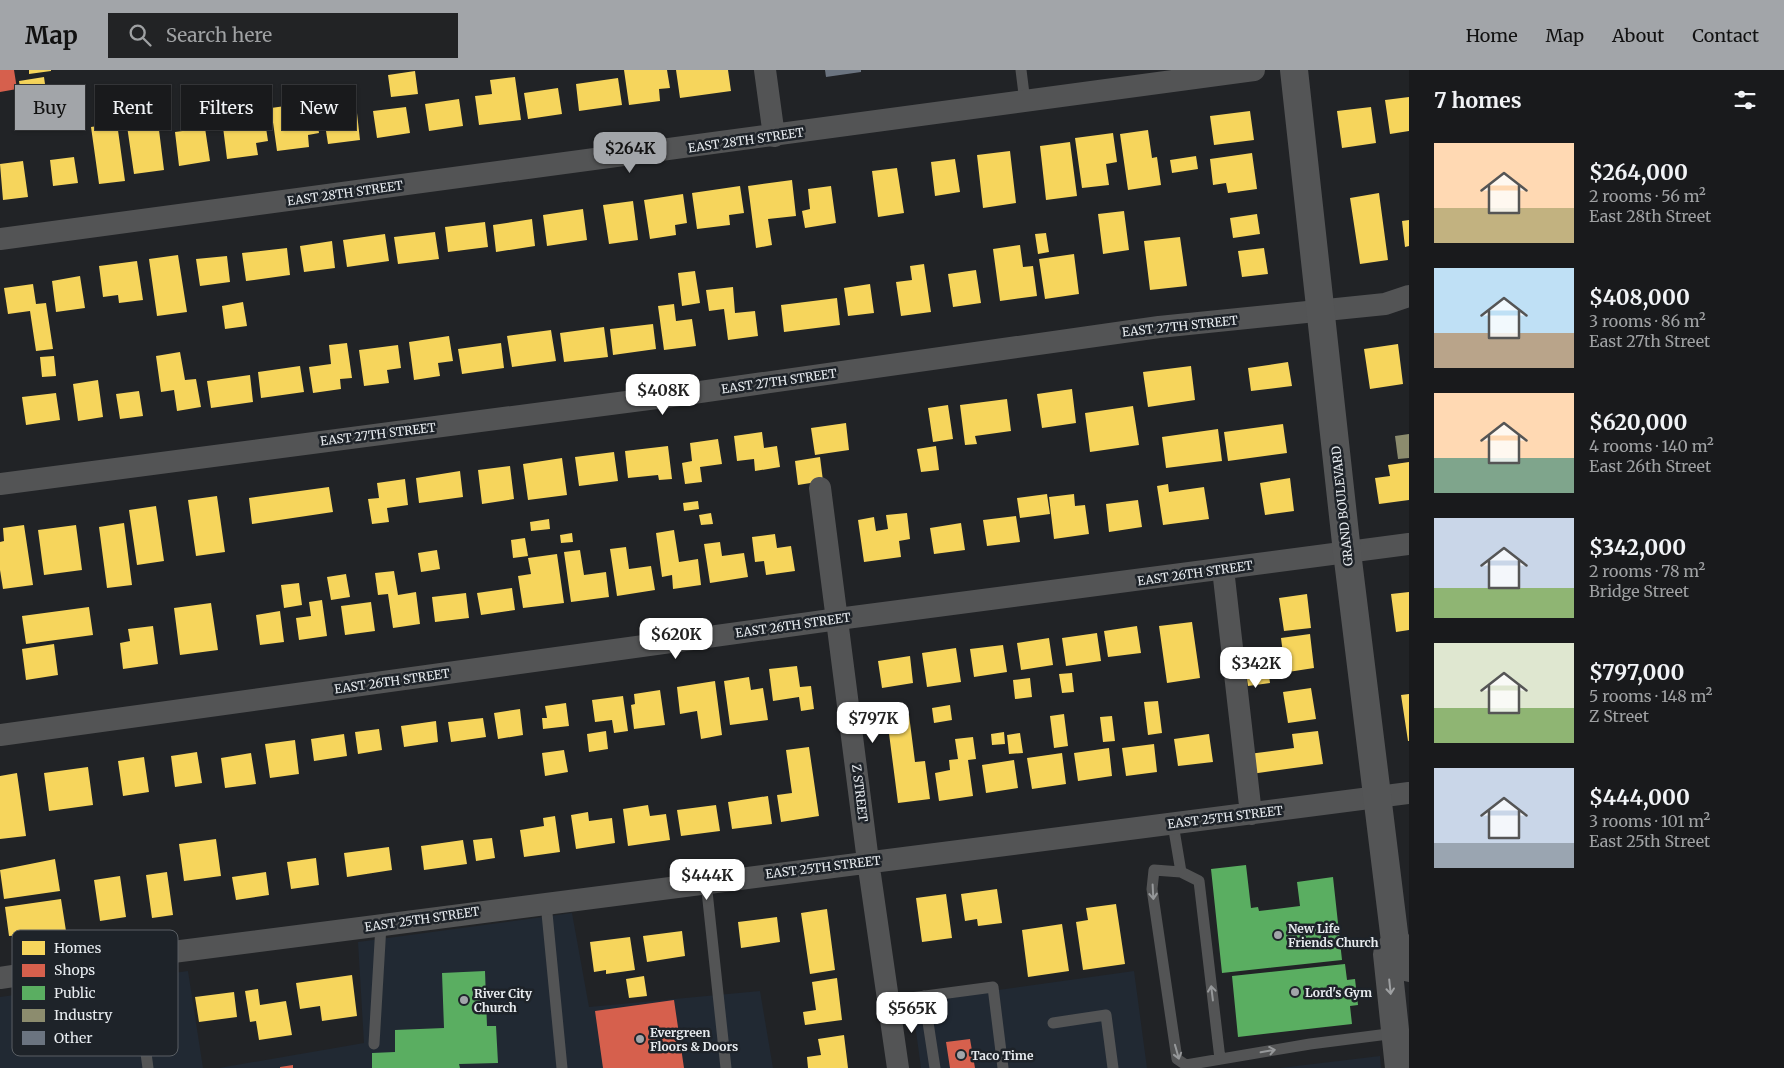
<!DOCTYPE html>
<html lang="en">
<head>
<meta charset="utf-8">
<style>
	:root { --surface:#191a1c; --page:#222325; --text:#f1f3f6; --muted:#9fa1a3; --line:#37383b; --accent:#a2a5a9 }
	body { margin:0; font-family:Merriweather,serif; background:var(--page); color:var(--text); height:100vh; display:flex; flex-direction:column; font-size:19px; white-space:nowrap }
	* { box-sizing:border-box; margin:0 }
	p { font-size:16px; color:var(--muted) }
	.icon { flex:none; width:28px; height:28px; fill:none; stroke:currentColor; stroke-width:2; stroke-linecap:round; stroke-linejoin:round }
	.map { position:relative; flex:1; overflow:hidden }
	.panel { display:flex; flex-direction:column; background:var(--surface); width:375px }
	.panel>* { flex:none }
	.hud { position:absolute; left:15px; top:15px; width:475px; height:45px; display:flex; gap:10px }
	.price { position:absolute; translate:-50% -42px; padding:0 11px; border-radius:10px; background:#fff; color:#222; font-size:16px; line-height:32px; filter:drop-shadow(0 1px 2px #0008) }
	.price::after { content:''; position:absolute; left:50%; top:30px; width:15px; height:11px; margin-left:-8px; background:inherit; clip-path:polygon(0 0,100% 0,50% 100%) }
	.price.active { background:var(--accent); color:#111 }
	ul { padding:0; list-style:none }
	li { display:flex; align-items:center; gap:15px; height:125px; padding:0 25px }
	li span { display:grid; place-items:center; flex:none; width:140px; height:100px; border-radius:0px; color:#555 }
	li>.icon { margin-inline-start:auto }
	span .icon { width:60px; height:60px; fill:#fffc; stroke-width:1 }
	li b { font-size:21px }
	h2 { display:flex; justify-content:space-between; align-items:center; height:60px; padding:0 25px; font-size:21px }
	.chip { padding:0 18px; border-radius:0px; background:var(--surface); box-shadow:0 1px 4px #0004,0 0 0 1px var(--line); font-size:18px; line-height:45px }
	.chip.active { background:var(--accent); color:#111 }
	header { display:flex; align-items:center; gap:30px; box-sizing:border-box; height:70px; padding:0 25px; background:var(--accent); color:#111 }
	header strong { font-size:24px }
	nav { display:flex; gap:28px; margin-inline-start:auto; font-size:18px }
	.search { width:350px; height:45px; background:var(--page); display:flex; align-items:center; gap:12px; box-sizing:border-box; padding:0 18px; border-radius:0px; color:var(--muted); font-size:19px }
	main { display:flex; flex:1; min-height:0 }
	.map>svg:first-child { display:block }
	.built { fill:#212933 }
	.homes { fill:#f6d55c }
	.shops { fill:#d6604d }
	.public { fill:#5aae61 }
	.industry { fill:#8c8c6e }
	.building { fill:#6b7480 }
	.lines { fill:none; stroke-linecap:round; stroke-linejoin:round }
	.lane { stroke:#535455; stroke-width:11 }
	.street { stroke:#535455; stroke-width:22 }
	.secondary { stroke:#545556; stroke-width:28 }
	.oneway { stroke:#96989a }
	.oneway2 { stroke:#9ea0a2 }
	.poi-dot { fill:#a2a5a9; stroke:#1e2329; stroke-width:2 }
	.labels { text-anchor:middle; dominant-baseline:central; stroke-width:5; stroke-linejoin:round; paint-order:stroke }
	.street-label { font-size:12px; fill:#e7ebef; stroke:#1e2329 }
	.poi-label { font-size:12px; font-weight:bold; fill:#e7ebef; stroke:#1e2329; text-anchor:start }
	.key { fill:#1e2329; stroke:#5a5f64; stroke-width:1 }
	.key-label { font-size:14px; fill:#e7ebef }
</style>
</head>
<body>
<header>
<strong>Map</strong>
<div class="search"><svg class="icon" aria-label="search" viewBox="0 0 24 24"><circle cx="10" cy="10" r="6"/><path d="M15 15l6 6"/></svg>Search here</div>
<nav><a>Home</a><a>Map</a><a>About</a><a>Contact</a></nav>
</header>
<main>
<div class="map">
<svg width="1409" height="998" viewBox="0 0 1409 998">
	<rect width="100%" height="100%" fill="#212326"/>
	<path class="built" d="M572,843L589,937L760,921L773,998H219L364,973L358,872Z
		M188,901L203,998H0V927Z
		M1134,901L1147,998H921L912,932Z
		M1380,986L1381,998H1280Z"/>
	<path class="homes" d="M29,0H51V1L29,4Z
		M624,0H667L670,18L659,19L660,31L629,35Z
		M676,0H728L731,21L680,28Z
		M415,1L418,24L391,27L388,5Z
		M44,7L47,28L22,32L19,11Z
		M515,7L521,50L479,55L475,26L492,24L490,10Z
		M618,8L622,35L579,41L576,14Z
		M558,18L562,44L528,49L524,23Z
		M156,25L159,45L136,49L133,28Z
		M1409,27V61L1390,64L1385,30Z
		M459,29L463,56L429,61L425,34Z
		M314,32L319,63L308,65L309,77L277,81L271,38Z
		M406,37L410,63L377,68L373,41Z
		M1371,37L1376,73L1342,78L1337,41Z
		M1250,41L1254,70L1214,75L1210,46Z
		M357,43L360,70L328,74L324,48Z
		M265,51L268,71L256,73L258,85L227,89L223,57Z
		M158,52L164,100L134,104L127,56Z
		M117,53L125,111L99,114L91,57Z
		M205,58L210,91L179,96L175,62Z
		M1148,60L1152,88L1157,87L1161,115L1128,120L1120,64Z
		M1113,63L1117,92L1106,94L1109,115L1082,118L1075,68Z
		M1070,72L1077,126L1046,130L1040,76Z
		M1010,81L1016,133L983,138L977,85Z
		M1252,83L1257,119L1228,123L1226,113L1213,115L1210,89Z
		M1196,86L1198,99L1172,103L1170,90Z
		M74,87L78,113L53,116L50,90Z
		M955,89L960,122L935,126L931,92Z
		M23,91L28,127L3,130L0,94Z
		M897,98L904,143L878,147L872,101Z
		M792,110L796,146L768,149L772,175L756,178L748,116Z
		M740,116L744,143L729,145L730,155L697,159L692,123Z
		M831,116L836,153L805,158L802,141L810,139L808,119Z
		M1379,123L1388,190L1360,194L1350,128Z
		M683,124L687,153L675,155L676,165L650,169L644,130Z
		M633,131L638,170L609,174L603,135Z
		M583,139L587,170L547,176L543,145Z
		M1124,141L1129,180L1103,184L1098,144Z
		M1257,144L1260,164L1233,168L1230,148Z
		M532,149L535,176L496,182L493,155Z
		M1409,150V176L1405,177L1402,151Z
		M485,152L488,177L448,182L445,157Z
		M435,162L439,189L398,194L394,167Z
		M1046,163L1049,182L1038,184L1035,164Z
		M385,164L389,191L347,197L343,170Z
		M1180,167L1187,216L1150,220L1144,171Z
		M332,171L335,198L304,202L300,176Z
		M1020,175L1023,197L1033,196L1037,226L1000,231L993,179Z
		M287,178L290,205L246,211L242,183Z
		M1264,178L1268,204L1242,207L1238,181Z
		M1074,184L1079,224L1045,229L1039,189Z
		M178,185L187,242L157,246L149,189Z
		M227,186L230,212L200,216L196,189Z
		M137,191L143,230L119,233L118,225L103,227L99,196Z
		M924,194L931,242L901,246L896,212L912,210L910,196Z
		M976,200L981,233L953,237L948,204Z
		M695,201L700,233L682,236L678,203Z
		M80,206L85,238L56,242L52,211Z
		M33,214L36,234L46,233L53,279L36,281L30,241L8,244L4,218Z
		M870,214L874,243L848,246L844,218Z
		M733,217L735,243L755,241L758,266L728,270L724,239L709,241L706,220Z
		M837,228L840,255L784,262L781,235Z
		M243,232L247,256L225,259L222,236Z
		M674,234L676,251L692,249L696,276L664,280L658,236Z
		M653,254L656,279L613,285L610,259Z
		M604,257L608,287L564,292L560,263Z
		M551,260L556,291L512,297L507,266Z
		M449,266L453,291L438,293L440,306L414,310L409,272Z
		M347,273L352,308L340,309L341,319L313,323L309,297L331,294L329,275Z
		M501,273L504,298L462,304L458,279Z
		M1398,274L1403,314L1370,319L1364,279Z
		M398,275L401,298L387,300L389,313L364,316L359,280Z
		M180,282L185,310L196,309L201,337L177,341L174,320L161,322L156,286Z
		M54,286L56,306L42,307L40,287Z
		M1288,292L1292,316L1251,321L1248,298Z
		M300,296L304,322L261,328L258,302Z
		M1191,296L1195,330L1148,337L1143,302Z
		M250,305L253,332L211,338L207,311Z
		M98,310L103,347L78,351L73,314Z
		M1072,319L1076,353L1042,358L1037,324Z
		M139,321L143,346L120,349L116,324Z
		M56,323L60,350L26,355L22,327Z
		M1007,329L1011,361L975,366L977,374L965,375L960,335Z
		M948,335L953,369L933,372L928,338Z
		M1133,336L1139,375L1090,382L1085,343Z
		M846,353L849,380L815,385L811,358Z
		M1283,354L1287,383L1228,391L1224,362Z
		M1218,359L1222,391L1166,398L1162,367Z
		M762,362L764,378L777,376L780,397L755,401L754,389L737,391L734,366Z
		M718,369L722,394L700,397L702,412L685,414L682,393L692,391L690,373Z
		M668,376L672,409L659,410L658,405L628,408L625,381Z
		M936,376L939,400L921,402L917,379Z
		M614,382L618,411L579,416L575,387Z
		M820,387L823,411L798,415L795,391Z
		M562,388L567,425L528,430L523,394Z
		M1409,392V430L1379,434L1375,408L1390,406L1388,395Z
		M510,396L514,429L482,434L478,400Z
		M460,401L463,427L419,433L416,408Z
		M1290,408L1294,441L1265,445L1260,413Z
		M405,409L408,435L387,438L389,452L372,454L368,429L379,428L377,413Z
		M1168,414L1169,422L1204,417L1209,449L1163,455L1157,416Z
		M329,417L333,442L252,454L249,428Z
		M1047,424L1050,444L1020,448L1017,428Z
		M1074,424L1075,436L1085,435L1089,464L1054,469L1049,427Z
		M217,426L225,482L196,486L188,430Z
		M1138,430L1142,457L1109,462L1106,434Z
		M698,431L699,439L684,441L683,433Z
		M156,436L164,491L137,495L129,440Z
		M711,443L713,454L701,455L699,445Z
		M907,443L910,469L899,471L901,487L864,492L858,450L874,447L876,461L888,459L886,445Z
		M1016,446L1020,472L987,476L983,450Z
		M549,449L550,459L531,461L530,452Z
		M124,453L132,515L107,518L99,457Z
		M961,453L965,480L934,484L930,458Z
		M24,455L33,515L3,519L0,500V472L4,471L3,458Z
		M76,455L82,500L44,505L38,460Z
		M674,460L679,492L698,489L701,515L673,519L672,505L662,507L656,463Z
		M572,463L573,472L561,473L560,465Z
		M775,464L777,478L791,476L795,501L766,505L764,491L755,492L752,467Z
		M525,468L528,486L513,488L511,470Z
		M720,472L722,486L744,483L748,507L710,513L704,474Z
		M626,477L629,499L651,496L655,520L617,526L610,479Z
		M437,480L440,499L421,502L418,483Z
		M580,480L584,505L606,502L609,527L571,532L564,482Z
		M557,484L564,533L523,538L518,506L531,504L528,488Z
		M394,501L398,525L416,522L420,554L393,558L388,524L378,525L375,503Z
		M346,504L350,527L331,530L327,507Z
		M299,513L302,535L284,538L281,515Z
		M512,518L515,540L481,545L477,523Z
		M1409,522V560L1396,562L1391,524Z
		M466,523L469,548L435,552L432,527Z
		M1307,524L1311,558L1284,561L1279,528Z
		M322,530L327,566L299,570L296,548L311,546L309,532Z
		M371,532L375,561L345,565L341,536Z
		M211,533L218,580L180,585L174,538Z
		M89,537L93,565L26,574L22,546Z
		M280,541L284,572L260,575L256,545Z
		M1192,552L1200,608L1167,613L1159,556Z
		M153,556L158,594L123,599L120,573L130,571L128,559Z
		M1137,556L1141,583L1108,587L1104,561Z
		M1097,563L1101,591L1066,596L1062,568Z
		M1310,564L1314,598L1275,604L1272,586L1283,584L1281,568Z
		M1049,568L1053,595L1021,600L1017,573Z
		M54,574L58,605L26,610L22,579Z
		M1003,575L1007,602L974,607L970,579Z
		M956,578L961,612L927,617L922,583Z
		M910,586L913,613L882,618L878,591Z
		M1267,591L1270,613L1248,616L1245,594Z
		M797,596L800,617L811,616L814,639L801,641L799,627L773,631L769,599Z
		M1072,603L1074,622L1062,623L1059,604Z
		M749,607L751,620L763,618L768,650L730,655L724,611Z
		M1030,608L1032,627L1015,629L1013,610Z
		M715,611L722,665L701,669L697,641L680,644L677,617Z
		M1311,618L1316,649L1288,653L1283,622Z
		M660,620L665,655L634,659L631,635L635,634L634,624Z
		M1409,624V671H1408L1401,625Z
		M623,626L628,661L614,663L612,650L595,652L592,630Z
		M1158,631L1162,663L1148,665L1144,632Z
		M566,633L569,656L543,659L542,648H547L545,636Z
		M950,635L952,650L934,653L932,638Z
		M520,639L523,665L498,669L494,643Z
		M1064,644L1068,676L1054,678L1050,646Z
		M909,645L915,692L925,691L930,729L898,733L887,648Z
		M1112,646L1115,671L1103,672L1100,647Z
		M483,648L486,667L451,672L448,652Z
		M436,651L438,672L404,677L401,656Z
		M379,659L382,680L358,684L355,662Z
		M606,661L608,679L589,682L587,664Z
		M1318,661L1323,694L1251,704L1249,684L1294,678L1292,664Z
		M1004,662L1005,674L992,675L991,664Z
		M1020,663L1023,683L1009,684L1007,665Z
		M344,664L347,686L314,691L311,669Z
		M1209,664L1213,692L1178,696L1174,669Z
		M973,667L976,689L968,690L973,726L939,731L935,703L950,700L949,690L958,689L955,669Z
		M295,670L299,704L270,708L265,674Z
		M1154,674L1157,702L1126,706L1122,678Z
		M809,677L819,746L781,752L777,725L792,723L786,680Z
		M1109,678L1112,706L1078,711L1074,683Z
		M564,680L568,702L545,706L542,683Z
		M197,682L202,713L175,717L171,686Z
		M251,683L256,714L225,718L221,688Z
		M1062,683L1066,714L1032,719L1027,688Z
		M144,687L149,722L123,726L118,691Z
		M1014,690L1018,718L986,723L982,695Z
		M88,697L93,735L49,741L44,703Z
		M17,703L26,766L0,769V706Z
		M768,726L772,754L732,759L728,732Z
		M648,735L650,746L666,744L670,770L628,776L623,739Z
		M716,735L720,761L681,766L677,740Z
		M588,742L589,751L612,748L615,773L576,779L571,745Z
		M555,746L560,782L524,787L520,760L544,756L543,748Z
		M492,768L495,788L476,791L473,770Z
		M216,769L221,806L184,811L179,774Z
		M463,770L467,794L424,800L421,776Z
		M389,777L392,800L347,807L344,783Z
		M316,788L319,815L291,819L287,792Z
		M55,789L60,821L4,829L0,800Z
		M167,802L173,845L152,848L146,805Z
		M266,802L269,825L236,830L232,807Z
		M120,806L126,847L100,851L94,810Z
		M997,819L1002,853L978,856L977,849L965,851L961,824Z
		M946,824L952,868L922,872L916,828Z
		M61,829L66,861L9,866L5,837Z
		M1116,834L1125,894L1083,900L1076,852L1088,850L1086,838Z
		M827,839L835,900L810,904L801,843Z
		M777,847L780,872L741,878L738,852Z
		M1062,854L1069,901L1028,907L1022,860Z
		M682,861L685,886L647,892L643,866Z
		M630,867L635,900L606,904V900L594,902L590,872Z
		M352,905L357,946L322,951L320,936L300,939L296,913Z
		M644,906L647,926L629,928L626,909Z
		M837,908L842,950L805,955L803,942L816,940L812,912Z
		M258,919L260,935L286,931L292,965L259,970L256,951L250,952L245,921Z
		M234,922L237,947L199,952L195,927Z
		M844,965L848,998H808L807,987L821,985L818,969Z"/>
	<path class="shops" d="M0,0H14L17,19L0,22Z
		M674,930L684,998H603L595,941Z
		M970,969L975,998H950L946,972Z
		M293,995V998H280V997Z"/>
	<path class="public" d="M1246,795L1251,838L1258,837L1259,841L1300,836L1297,812L1333,807L1342,890L1222,903L1211,799Z
		M1345,894L1347,910L1355,909L1358,935L1350,936L1352,954L1238,967L1232,906Z
		M485,901L487,956H496L498,993L459,994L460,998H372V983L395,982V960L444,958L442,903Z"/>
	<path class="industry" d="M1409,364V388L1398,389L1395,366Z"/>
	<path class="building" d="M825,0H861V2L826,7Z"/>
	<g class="lines">
		<path class="lane" d="M1021,0L1025,32
			M1173,754L1181,802
			M706,812L726,998
			M546,833L562,998
			M133,888L148,998
			M924,926L935,998
			M888,931L993,917L1003,998
			M1053,953L1106,945L1113,998
			M374,974L381,855
			M1220,989L1199,811L1181,802L1154,800L1152,819L1177,989L1186,995L1310,974L1396,963"/>
		<path class="street" d="M765,0L774,66
			M0,169L1254,0
			M0,414L672,326L1159,257L1385,234L1409,226
			M820,418L868,791L898,998
			M1223,499L1251,744
			M0,665L838,549L1409,474
			M0,908L165,883L1409,723"/>
		<path class="secondary" d="M1294,0L1347,482L1395,871L1387,884L1399,998
			M1395,871L1407,882L1409,898"/>
	</g>
	<defs><path id="oneway-shaft" d="M-6 0H5M1.5-3L5.5 0L1.5 3" fill="none" stroke-width="1.6" stroke-linecap="round" stroke-linejoin="round" transform="scale(1.25)"/></defs>
	<g class="oneway">
		<use href="#oneway-shaft" transform="translate(1153 822) rotate(87)"/>
		<use href="#oneway-shaft" transform="translate(1212 923) rotate(-97)"/>
		<use href="#oneway-shaft" transform="translate(1268 981) rotate(-10)"/>
		<use href="#oneway-shaft" transform="translate(1177 982) rotate(74)"/>
	</g>
	<use class="oneway2" href="#oneway-shaft" transform="translate(1390 917) rotate(84)"/>
	<g class="poi-dot">
		<circle cx="1278" cy="865" r="5"/>
		<circle cx="1295" cy="922" r="5"/>
		<circle cx="464" cy="930" r="5"/>
		<circle cx="640" cy="969" r="5"/>
		<circle cx="961" cy="985" r="5"/>
	</g>
	<g class="labels">
		<g class="street-label">
			<text transform="translate(746 70) rotate(-8)">EAST 28TH STREET</text>
			<text transform="translate(345 123) rotate(-8)">EAST 28TH STREET</text>
			<text transform="translate(1180 256) rotate(-6)">EAST 27TH STREET</text>
			<text transform="translate(779 311) rotate(-8)">EAST 27TH STREET</text>
			<text transform="translate(378 364) rotate(-7)">EAST 27TH STREET</text>
			<text transform="translate(1342 436) rotate(-96)">GRAND BOULEVARD</text>
			<text transform="translate(1195 503) rotate(-8)">EAST 26TH STREET</text>
			<text transform="translate(793 555) rotate(-8)">EAST 26TH STREET</text>
			<text transform="translate(392 611) rotate(-8)">EAST 26TH STREET</text>
			<text transform="translate(860 723) rotate(83)">Z STREET</text>
			<text transform="translate(1225 747) rotate(-7)">EAST 25TH STREET</text>
			<text transform="translate(823 797) rotate(-7)">EAST 25TH STREET</text>
			<text transform="translate(422 849) rotate(-8)">EAST 25TH STREET</text>
		</g>
		<g class="poi-label">
			<text x="1288" y="858">New Life<tspan x="1288" dy="14">Friends Church</tspan></text>
			<text x="1305" y="922">Lord's Gym</text>
			<text x="474" y="923">River City<tspan x="474" dy="14">Church</tspan></text>
			<text x="650" y="962">Evergreen<tspan x="650" dy="14">Floors &amp; Doors</tspan></text>
			<text x="971" y="985">Taco Time</text>
		</g>
	</g>
	<rect x="12" y="860" width="166" height="126" rx="8" class="key"/>
	<rect x="22" y="871" width="23" height="14" fill="#f6d55c"/>
	<rect x="22" y="894" width="23" height="13" fill="#d6604d"/>
	<rect x="22" y="916" width="23" height="14" fill="#5aae61"/>
	<rect x="22" y="939" width="23" height="13" fill="#8c8c6e"/>
	<rect x="22" y="961" width="23" height="14" fill="#6b7480"/>
	<g class="key-label">
		<text x="54" y="883">Homes</text>
		<text x="54" y="905">Shops</text>
		<text x="54" y="928">Public</text>
		<text x="54" y="950">Industry</text>
		<text x="54" y="973">Other</text>
	</g>
</svg>
<b class="price active" style="left:630px;top:104px">$264K</b>
<b class="price" style="left:663px;top:346px">$408K</b>
<b class="price" style="left:676px;top:590px">$620K</b>
<b class="price" style="left:1256px;top:619px">$342K</b>
<b class="price" style="left:873px;top:674px">$797K</b>
<b class="price" style="left:707px;top:831px">$444K</b>
<b class="price" style="left:912px;top:964px">$565K</b>
<div class="hud">
<a class="chip active">Buy</a>
<a class="chip">Rent</a>
<a class="chip">Filters</a>
<a class="chip">New</a>
</div>
</div>
<section class="panel">
<h2>7 homes<svg class="icon" aria-label="filters" viewBox="0 0 24 24"><path d="M4 7h16M4 17h16"/><circle cx="9" cy="7" r="2"/><circle cx="15" cy="17" r="2"/></svg></h2>
<ul>
<li><span style="background:linear-gradient(#ffd9b3 65%,#c2b280 0)"><svg class="icon" aria-label="home" viewBox="0 0 24 24"><path d="M3 11l9-7 9 7M6 9v11h12V9"/></svg></span><div><b>$264,000</b><p>2 rooms · 56 m²</p><p>East 28th Street</p></div></li>
<li><span style="background:linear-gradient(#bfe0f5 65%,#b9a48a 0)"><svg class="icon" aria-label="home" viewBox="0 0 24 24"><path d="M3 11l9-7 9 7M6 9v11h12V9"/></svg></span><div><b>$408,000</b><p>3 rooms · 86 m²</p><p>East 27th Street</p></div></li>
<li><span style="background:linear-gradient(#ffd9b3 65%,#7fa58c 0)"><svg class="icon" aria-label="home" viewBox="0 0 24 24"><path d="M3 11l9-7 9 7M6 9v11h12V9"/></svg></span><div><b>$620,000</b><p>4 rooms · 140 m²</p><p>East 26th Street</p></div></li>
<li><span style="background:linear-gradient(#c9d6e8 70%,#8fb573 0)"><svg class="icon" aria-label="home" viewBox="0 0 24 24"><path d="M3 11l9-7 9 7M6 9v11h12V9"/></svg></span><div><b>$342,000</b><p>2 rooms · 78 m²</p><p>Bridge Street</p></div></li>
<li><span style="background:linear-gradient(#dfe7d0 65%,#8fb573 0)"><svg class="icon" aria-label="home" viewBox="0 0 24 24"><path d="M3 11l9-7 9 7M6 9v11h12V9"/></svg></span><div><b>$797,000</b><p>5 rooms · 148 m²</p><p>Z Street</p></div></li>
<li><span style="background:linear-gradient(#c9d6e8 75%,#9aa5b1 0)"><svg class="icon" aria-label="home" viewBox="0 0 24 24"><path d="M3 11l9-7 9 7M6 9v11h12V9"/></svg></span><div><b>$444,000</b><p>3 rooms · 101 m²</p><p>East 25th Street</p></div></li>
</ul>
</section>
</main>
</body>
</html>
